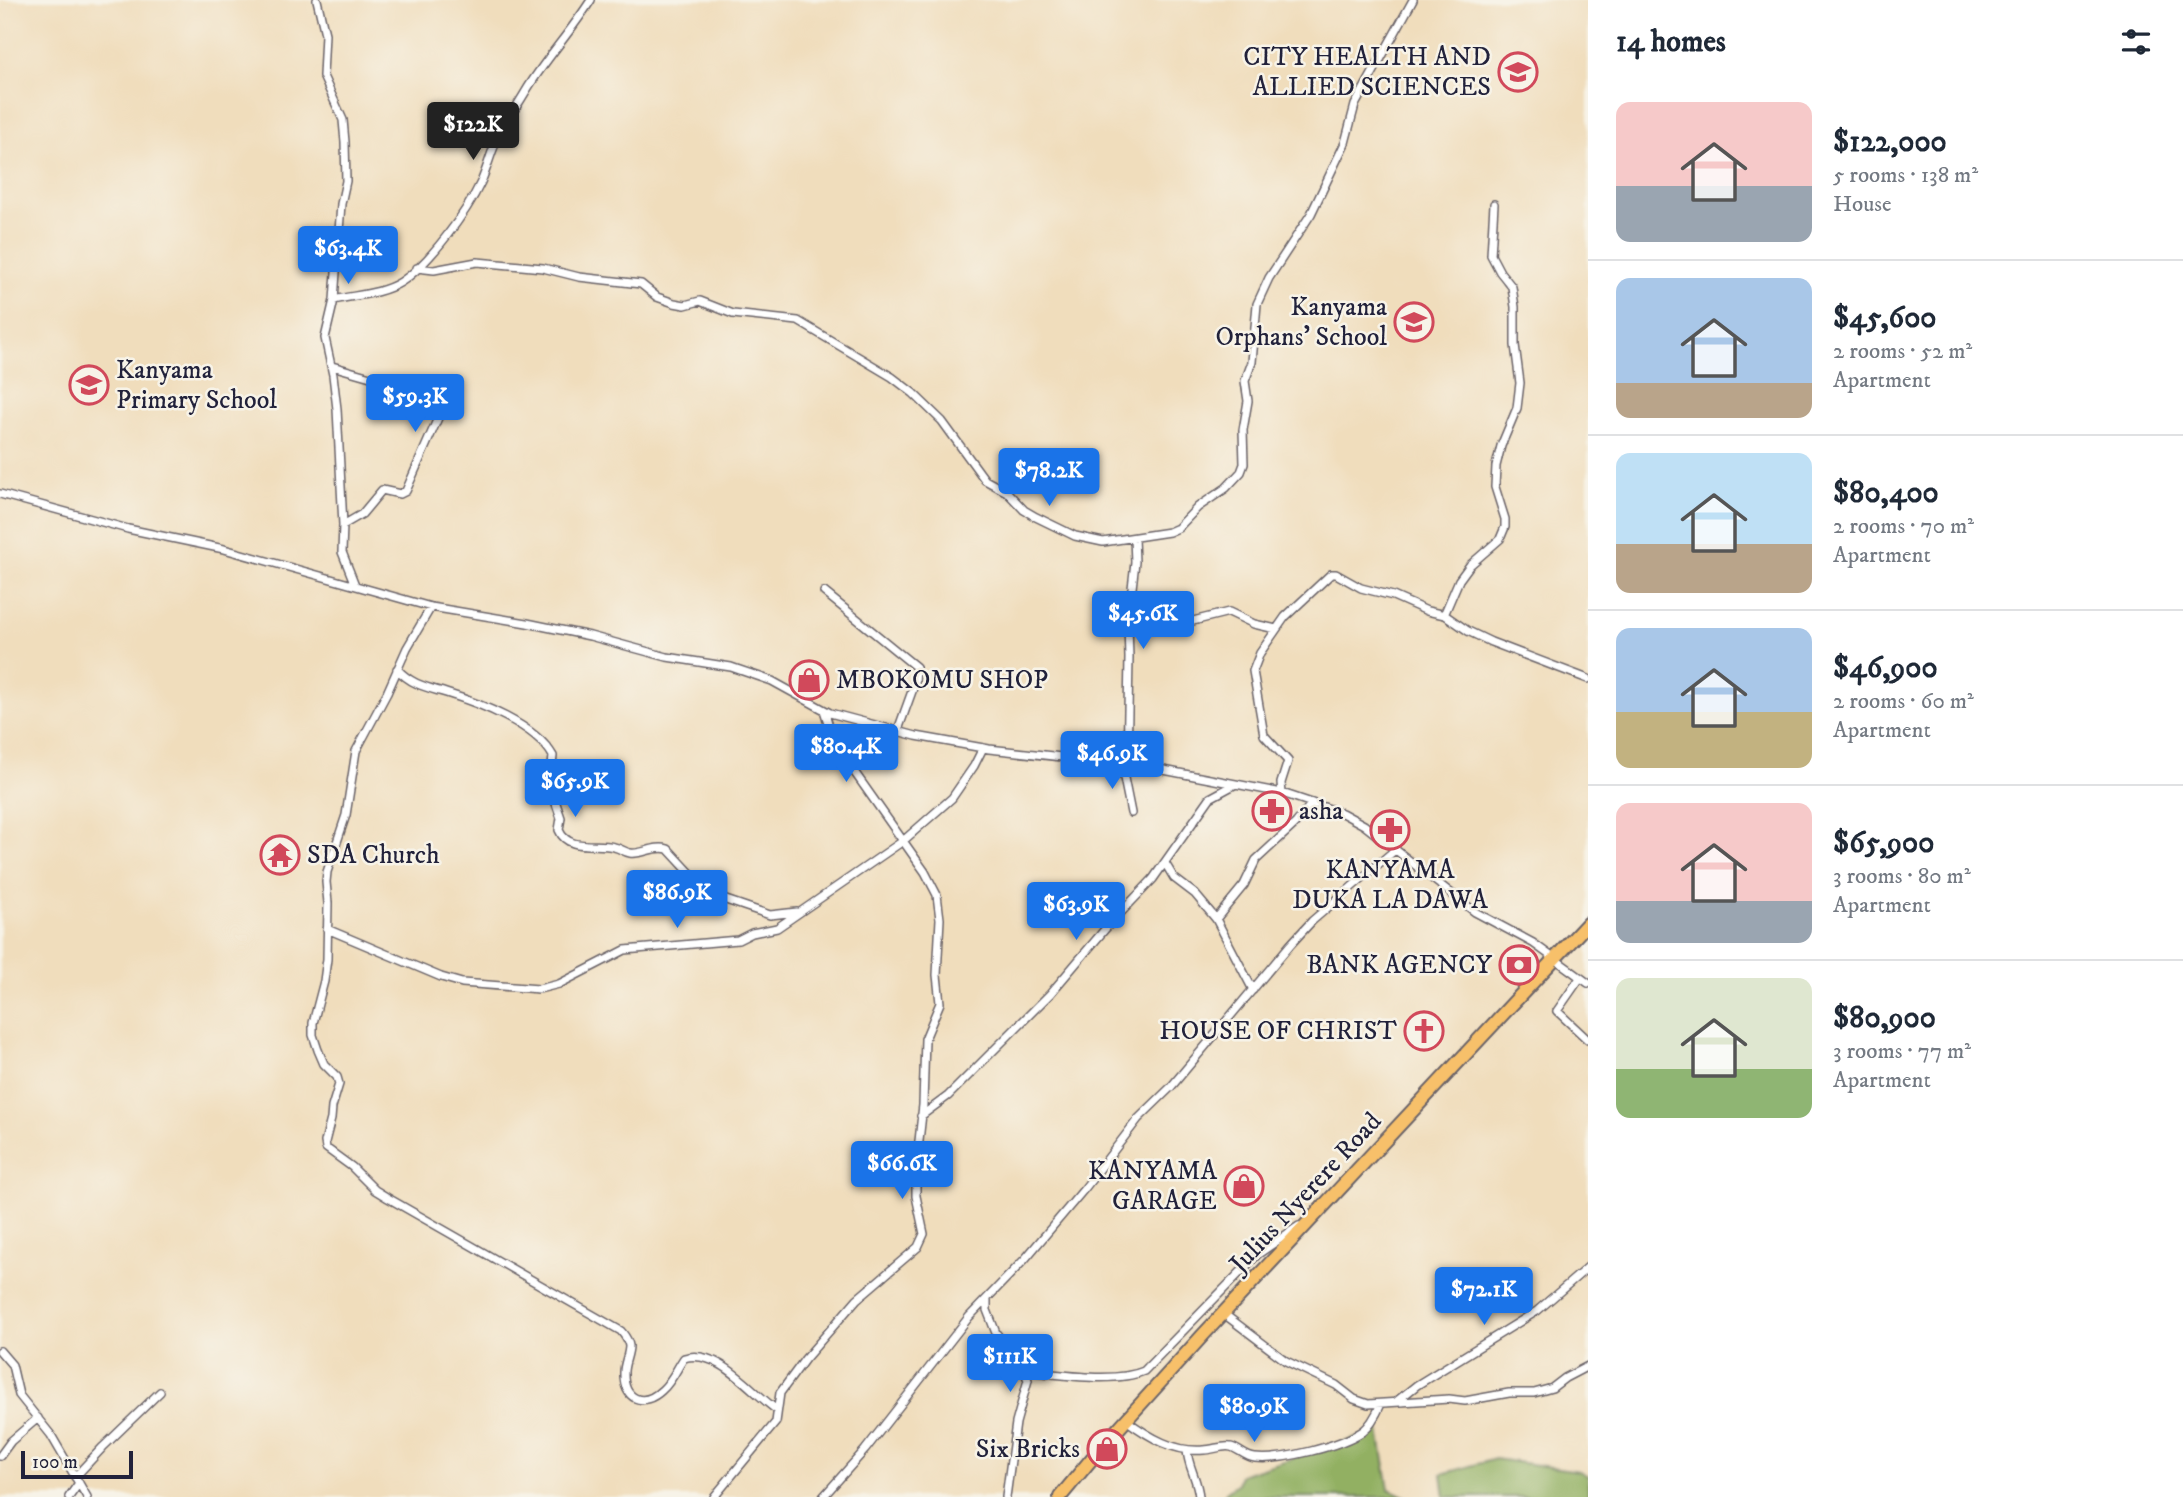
<!DOCTYPE html>
<html lang="en">
<head>
<meta charset="utf-8">
<style>
	:root { --surface:#fff; --page:#f6f6f7; --text:#1f2937; --muted:#747a83; --line:#e0e1e3; --accent:#1a73e8 }
	body { margin:0; font-family:"IM FELL DW Pica",serif; background:var(--page); color:var(--text); height:100vh; display:flex; flex-direction:column; font-size:26px; white-space:nowrap }
	* { box-sizing:border-box; margin:0 }
	p { font-size:23px; color:var(--muted) }
	.icon { flex:none; width:38px; height:38px; fill:none; stroke:currentColor; stroke-width:2; stroke-linecap:round; stroke-linejoin:round }
	.map { position:relative; flex:1; overflow:hidden }
	.side { display:flex; flex-direction:column; background:var(--surface); width:595px }
	.side>* { flex:none }
	.scale { position:absolute; left:21px; bottom:18px; width:112px; box-sizing:border-box; padding-left:7px; border:4px solid #22223b; border-top:0; font-size:19px; line-height:24px; white-space:nowrap; color:#22223b; -webkit-text-stroke:5px #f7f3e8; paint-order:stroke }
	.price { position:absolute; translate:-50% -60px; padding:0 16px; border-radius:7px; background:var(--accent); color:#fff; font-size:23px; line-height:46px; filter:drop-shadow(0 2px 4px #0008) }
	.price::after { content:''; position:absolute; left:50%; top:42px; width:21px; height:16px; margin-left:-10px; background:inherit; clip-path:polygon(0 0,100% 0,50% 100%) }
	.price.on { background:#222; color:#fff }
	ul { padding:0; list-style:none }
	li { display:flex; align-items:center; gap:21px; height:175px; padding:0 28px }
	li+li { border-top:2px solid var(--line) }
	li span { display:grid; place-items:center; flex:none; width:196px; height:140px; border-radius:14px; color:#555 }
	li>.icon { margin-inline-start:auto }
	span .icon { width:84px; height:84px; fill:#fffc; stroke-width:1 }
	li b { font-size:30px }
	h2 { display:flex; justify-content:space-between; align-items:center; height:84px; padding:0 28px; font-size:30px }
	main { display:flex; flex:1; min-height:0 }
	.map>svg:first-child { display:block }
	.forest { fill:#92b062; stroke:#5a694e; stroke-width:2 }
	.lines { fill:none; stroke-linecap:round; stroke-linejoin:round }
	.street-casing { stroke:#6a6368; stroke-width:10 }
	.highway-casing { stroke:#6a6368; stroke-width:16 }
	.street { stroke:#fff; stroke-width:7 }
	.highway { stroke:#f7c06b; stroke-width:12 }
	.labels { text-anchor:middle; dominant-baseline:central; stroke-width:5; stroke-linejoin:round; paint-order:stroke }
	.poi-label { font-size:26px; fill:#22223b; stroke:#f7f3e8; text-anchor:end }
	.street-label { font-size:26px; fill:#22223b; stroke:#f7f3e8 }
</style>
</head>
<body>
<main>
<div class="map">
<svg width="1588" height="1497" viewBox="0 0 1588 1497">
	<rect width="100%" height="100%" fill="#f7f3e8"/>
	<filter id="ink" filterUnits="userSpaceOnUse"><feTurbulence type="fractalNoise" baseFrequency=".0143" numOctaves="2"/><feDisplacementMap in="SourceGraphic" scale="14" xChannelSelector="R" yChannelSelector="G"/><feConvolveMatrix kernelMatrix="1 2 1 2 8 2 1 2 1" color-interpolation-filters="sRGB"/></filter>
	<filter id="wash" filterUnits="userSpaceOnUse"><feTurbulence type="fractalNoise" baseFrequency=".00686" numOctaves="4" result="noise"/><feDisplacementMap in="SourceGraphic" scale="28" xChannelSelector="R" yChannelSelector="G"/><feGaussianBlur stdDeviation="1.57" result="paint"/><feColorMatrix in="noise" values="0 0 0 0 0 0 0 0 0 0 0 0 0 0 0 0 0 1.4 0 .05"/><feComposite in="paint" operator="in"/></filter>
	<g filter="url(#wash)">
		<rect width="100%" height="100%" fill="#f0ddbc"/>
		<path class="forest" d="M1379,1431L1389,1489L1406,1497H1224L1226,1492L1237,1484L1240,1475Z
			M1495,1459L1579,1471L1588,1476V1497H1445L1442,1474Z"/>
	</g>
	<g filter="url(#ink)">
		<g class="lines">
			<g class="street-casing">
				<path id="street" d="M317,0L325,34L323,76L343,120L345,142L346,181L341,204L334,300L325,338L333,375L337,409L343,525L342,552L355,585
					M417,268L434,270L477,262L543,268L579,277L641,284L657,297L674,303L685,305L700,301L733,314L798,321L892,377L913,393L942,421L985,480L1007,492L1024,510L1036,517L1075,536L1103,542L1169,532L1178,528L1198,507L1226,488L1241,472L1244,464L1243,430L1248,401L1245,381L1252,362L1257,304L1269,278L1311,214L1345,143L1355,105L1413,0
					M334,300C355,295 382,294 401,282C429,264 467,212 481,182C487,169 490,155 496,142C504,125 516,108 526,91C545,59 571,32 591,0
					M332,366L374,378L437,407L441,411L406,491L400,494L382,490L362,514L343,525
					M0,494L128,529L224,549L431,607L527,623L590,636L667,657L731,667L772,681L830,713L916,736L989,749L1143,766L1282,793L1342,813L1364,825L1475,912L1533,943L1588,983
					M824,592L916,667L915,683L898,730
					M431,607L407,648L387,693L356,751L346,815L327,872L326,882L328,903L327,959L324,981L313,1023V1035L318,1050L324,1064L337,1077L339,1084L332,1107L331,1119L325,1142L326,1148L352,1167L375,1190L388,1198L621,1331C625,1336 628,1339 629,1346C629,1355 624,1363 624,1372C623,1400 643,1408 662,1390C672,1381 677,1368 684,1358C719,1348 751,1392 777,1410
					M1444,615L1459,580L1470,565L1500,539L1505,527V519L1495,487L1496,466L1501,446L1517,408L1520,383L1515,345V307L1512,287L1500,272L1491,255L1494,204
					M1128,623L1189,622L1229,612L1254,624L1276,629
					M397,669C412,685 426,687 446,693C479,703 536,725 553,756L550,786L561,818L559,830C568,852 597,842 614,847C620,848 624,852 630,853C642,855 655,845 668,849L706,890L720,898L770,915L797,912
					M1121,763L1131,813
					M1127,764L1129,658L1128,623L1135,562L1134,538
					M1282,793L1281,783L1288,761L1264,735L1253,671L1260,653L1285,617L1331,574H1336L1361,588L1393,596L1427,611L1445,615L1468,631L1491,642L1588,679
					M1165,863L1174,878L1195,894L1216,919L1253,990
					M1216,919L1244,885L1256,860L1296,823L1312,803
					M327,929L441,977L462,983L539,989L559,984L625,950L738,940L752,933L777,928L903,841L952,798L974,766L983,748
					M1580,978L1557,1011L1588,1040
					M921,1116L948,1096L1050,994L1106,928L1153,879L1210,798L1234,785
					M987,1301V1310L996,1333L1023,1368L1028,1380L1016,1423L1006,1497
					M1224,1314L1286,1361L1336,1385L1354,1399L1368,1404L1449,1399L1465,1401L1509,1393H1534L1552,1388L1565,1378L1588,1366
					M0,1351L12,1365L19,1395L51,1435L87,1497
					M1025,1371C1057,1374 1114,1384 1144,1371L1258,1254L1299,1226
					M1397,1401L1417,1385L1537,1311L1588,1267
					M1126,1420C1149,1437 1175,1453 1204,1450C1213,1450 1223,1445 1231,1447C1239,1449 1245,1457 1255,1458C1281,1461 1341,1446 1363,1431C1371,1425 1377,1413 1381,1404
					M1187,1450C1188,1467 1198,1480 1199,1497
					M0,1456L11,1441L38,1418
					M75,1477L103,1447L160,1392
					M69,1497L79,1483
					M714,1497L776,1422L780,1393L805,1359L857,1299L918,1247L924,1234L916,1196V1168L923,1105L925,1039L940,1003L937,975L940,919L937,895L925,872L848,763L832,736L824,710
					M823,1497L865,1450L969,1317L1025,1259L1085,1188L1138,1119L1171,1087L1290,945L1312,921L1396,849"/>
			</g>
			<g class="highway-casing">
				<path id="highway" d="M1060,1497L1099,1450L1203,1335L1588,923"/>
			</g>
			<use href="#street" class="street"/>
			<use href="#highway" class="highway"/>
		</g>
	</g>
	<defs>
		<g id="university-ring" transform="scale(2.0125)"><circle r="9.5" fill="#f7f3e8" stroke="#d1495b" stroke-width="1.5"/><path d="M0-5L7-2L0 1L-7-2ZM-4 1L0 2.5L4 1V4Q0 6-4 4Z" fill="#d1495b"/></g>
		<g id="school-ring" transform="scale(2.0125)"><circle r="9.5" fill="#f7f3e8" stroke="#d1495b" stroke-width="1.5"/><path d="M0-5L7-2L0 1L-7-2ZM-4 1L0 2.5L4 1V4Q0 6-4 4Z" fill="#d1495b"/></g>
		<g id="shop-ring" transform="scale(2.0125)"><circle r="9.5" fill="#f7f3e8" stroke="#d1495b" stroke-width="1.5"/><path d="M-5-2.5h2.3a2.7 3.5 0 0 1 5.4 0H5L5.5 6h-11ZM-1.5-2.5h3a1.5 2.3 0 0 0-3 0Z" fill="#d1495b"/></g>
		<g id="pharmacy-ring" transform="scale(2.0125)"><circle r="9.5" fill="#f7f3e8" stroke="#d1495b" stroke-width="1.5"/><path d="M-2-6h4v4h4v4h-4v4h-4v-4h-4v-4h4Z" fill="#d1495b"/></g>
		<g id="temple-ring" transform="scale(2.0125)"><circle r="9.5" fill="#f7f3e8" stroke="#d1495b" stroke-width="1.5"/><path d="M0-6L5-2H3V0L6.5 2.5H4V6H1.5V3h-3V6H-4V2.5H-6.5L-3 0V-2H-5Z" fill="#d1495b"/></g>
		<g id="bank-ring" transform="scale(2.0125)"><circle r="9.5" fill="#f7f3e8" stroke="#d1495b" stroke-width="1.5"/><path d="M-6-4H6V4H-6ZM0-2.3a2.3 2.3 0 1 0 0 4.6a2.3 2.3 0 1 0 0-4.6Z" fill="#d1495b"/></g>
		<g id="church-ring" transform="scale(2.0125)"><circle r="9.5" fill="#f7f3e8" stroke="#d1495b" stroke-width="1.5"/><path d="M-1.2-6h2.4v3.5h3.3v2.4h-3.3V6h-2.4V-.1h-3.3v-2.4h3.3Z" fill="#d1495b"/></g>
	</defs>
	<g fill-rule="evenodd">
		<use href="#university-ring" x="1518" y="72"/>
		<use href="#school-ring" x="1414" y="322"/>
		<use href="#school-ring" x="89" y="385"/>
		<use href="#shop-ring" x="809" y="680"/>
		<use href="#pharmacy-ring" x="1272" y="811"/>
		<use href="#pharmacy-ring" x="1390" y="830"/>
		<use href="#temple-ring" x="280" y="855"/>
		<use href="#bank-ring" x="1519" y="965"/>
		<use href="#church-ring" x="1424" y="1031"/>
		<use href="#shop-ring" x="1244" y="1186"/>
		<use href="#shop-ring" x="1107" y="1449"/>
	</g>
	<g class="labels">
		<g class="poi-label">
			<text x="1491" y="57">CITY HEALTH AND<tspan x="1491" dy="30">ALLIED SCIENCES</tspan></text>
			<text x="1387" y="307">Kanyama<tspan x="1387" dy="30">Orphans' School</tspan></text>
			<text x="116" y="370" text-anchor="start">Kanyama<tspan x="116" dy="30">Primary School</tspan></text>
			<text x="836" y="680" text-anchor="start">MBOKOMU SHOP</text>
			<text x="1299" y="811" text-anchor="start">asha</text>
			<text x="307" y="855" text-anchor="start">SDA Church</text>
			<text x="1390" y="870" text-anchor="middle">KANYAMA<tspan x="1390" dy="30">DUKA LA DAWA</tspan></text>
			<text x="1492" y="965">BANK AGENCY</text>
			<text x="1397" y="1031">HOUSE OF CHRIST</text>
			<text x="1217" y="1171">KANYAMA<tspan x="1217" dy="30">GARAGE</tspan></text>
			<text x="1080" y="1449">Six Bricks</text>
		</g>
		<g class="street-label">
			<text transform="translate(1306 1193) rotate(-47)">Julius Nyerere Road</text>
		</g>
	</g>
</svg>
<div class="scale">100 m</div>
<b class="price on" style="left:473px;top:162px">$122K</b>
<b class="price" style="left:348px;top:286px">$63.4K</b>
<b class="price" style="left:415px;top:434px">$59.3K</b>
<b class="price" style="left:1049px;top:508px">$78.2K</b>
<b class="price" style="left:1143px;top:651px">$45.6K</b>
<b class="price" style="left:846px;top:784px">$80.4K</b>
<b class="price" style="left:1112px;top:791px">$46.9K</b>
<b class="price" style="left:575px;top:819px">$65.9K</b>
<b class="price" style="left:677px;top:930px">$86.9K</b>
<b class="price" style="left:1076px;top:942px">$63.9K</b>
<b class="price" style="left:902px;top:1201px">$66.6K</b>
<b class="price" style="left:1484px;top:1327px">$72.1K</b>
<b class="price" style="left:1010px;top:1394px">$111K</b>
<b class="price" style="left:1254px;top:1444px">$80.9K</b>
</div>
<section class="side">
<h2>14 homes<svg class="icon" aria-label="filters" viewBox="0 0 24 24"><path d="M4 7h16M4 17h16"/><circle cx="9" cy="7" r="2"/><circle cx="15" cy="17" r="2"/></svg></h2>
<ul>
<li><span style="background:linear-gradient(#f6c9c9 60%,#9aa5b1 0)"><svg class="icon" aria-label="home" viewBox="0 0 24 24"><path d="M3 11l9-7 9 7M6 9v11h12V9"/></svg></span><div><b>$122,000</b><p>5 rooms · 138 m²</p><p>House</p></div></li>
<li><span style="background:linear-gradient(#a9c7e8 75%,#b9a48a 0)"><svg class="icon" aria-label="home" viewBox="0 0 24 24"><path d="M3 11l9-7 9 7M6 9v11h12V9"/></svg></span><div><b>$45,600</b><p>2 rooms · 52 m²</p><p>Apartment</p></div></li>
<li><span style="background:linear-gradient(#bfe0f5 65%,#b9a48a 0)"><svg class="icon" aria-label="home" viewBox="0 0 24 24"><path d="M3 11l9-7 9 7M6 9v11h12V9"/></svg></span><div><b>$80,400</b><p>2 rooms · 70 m²</p><p>Apartment</p></div></li>
<li><span style="background:linear-gradient(#a9c7e8 60%,#c2b280 0)"><svg class="icon" aria-label="home" viewBox="0 0 24 24"><path d="M3 11l9-7 9 7M6 9v11h12V9"/></svg></span><div><b>$46,900</b><p>2 rooms · 60 m²</p><p>Apartment</p></div></li>
<li><span style="background:linear-gradient(#f6c9c9 70%,#9aa5b1 0)"><svg class="icon" aria-label="home" viewBox="0 0 24 24"><path d="M3 11l9-7 9 7M6 9v11h12V9"/></svg></span><div><b>$65,900</b><p>3 rooms · 80 m²</p><p>Apartment</p></div></li>
<li><span style="background:linear-gradient(#dfe7d0 65%,#8fb573 0)"><svg class="icon" aria-label="home" viewBox="0 0 24 24"><path d="M3 11l9-7 9 7M6 9v11h12V9"/></svg></span><div><b>$80,900</b><p>3 rooms · 77 m²</p><p>Apartment</p></div></li>
</ul>
</section>
</main>
</body>
</html>
